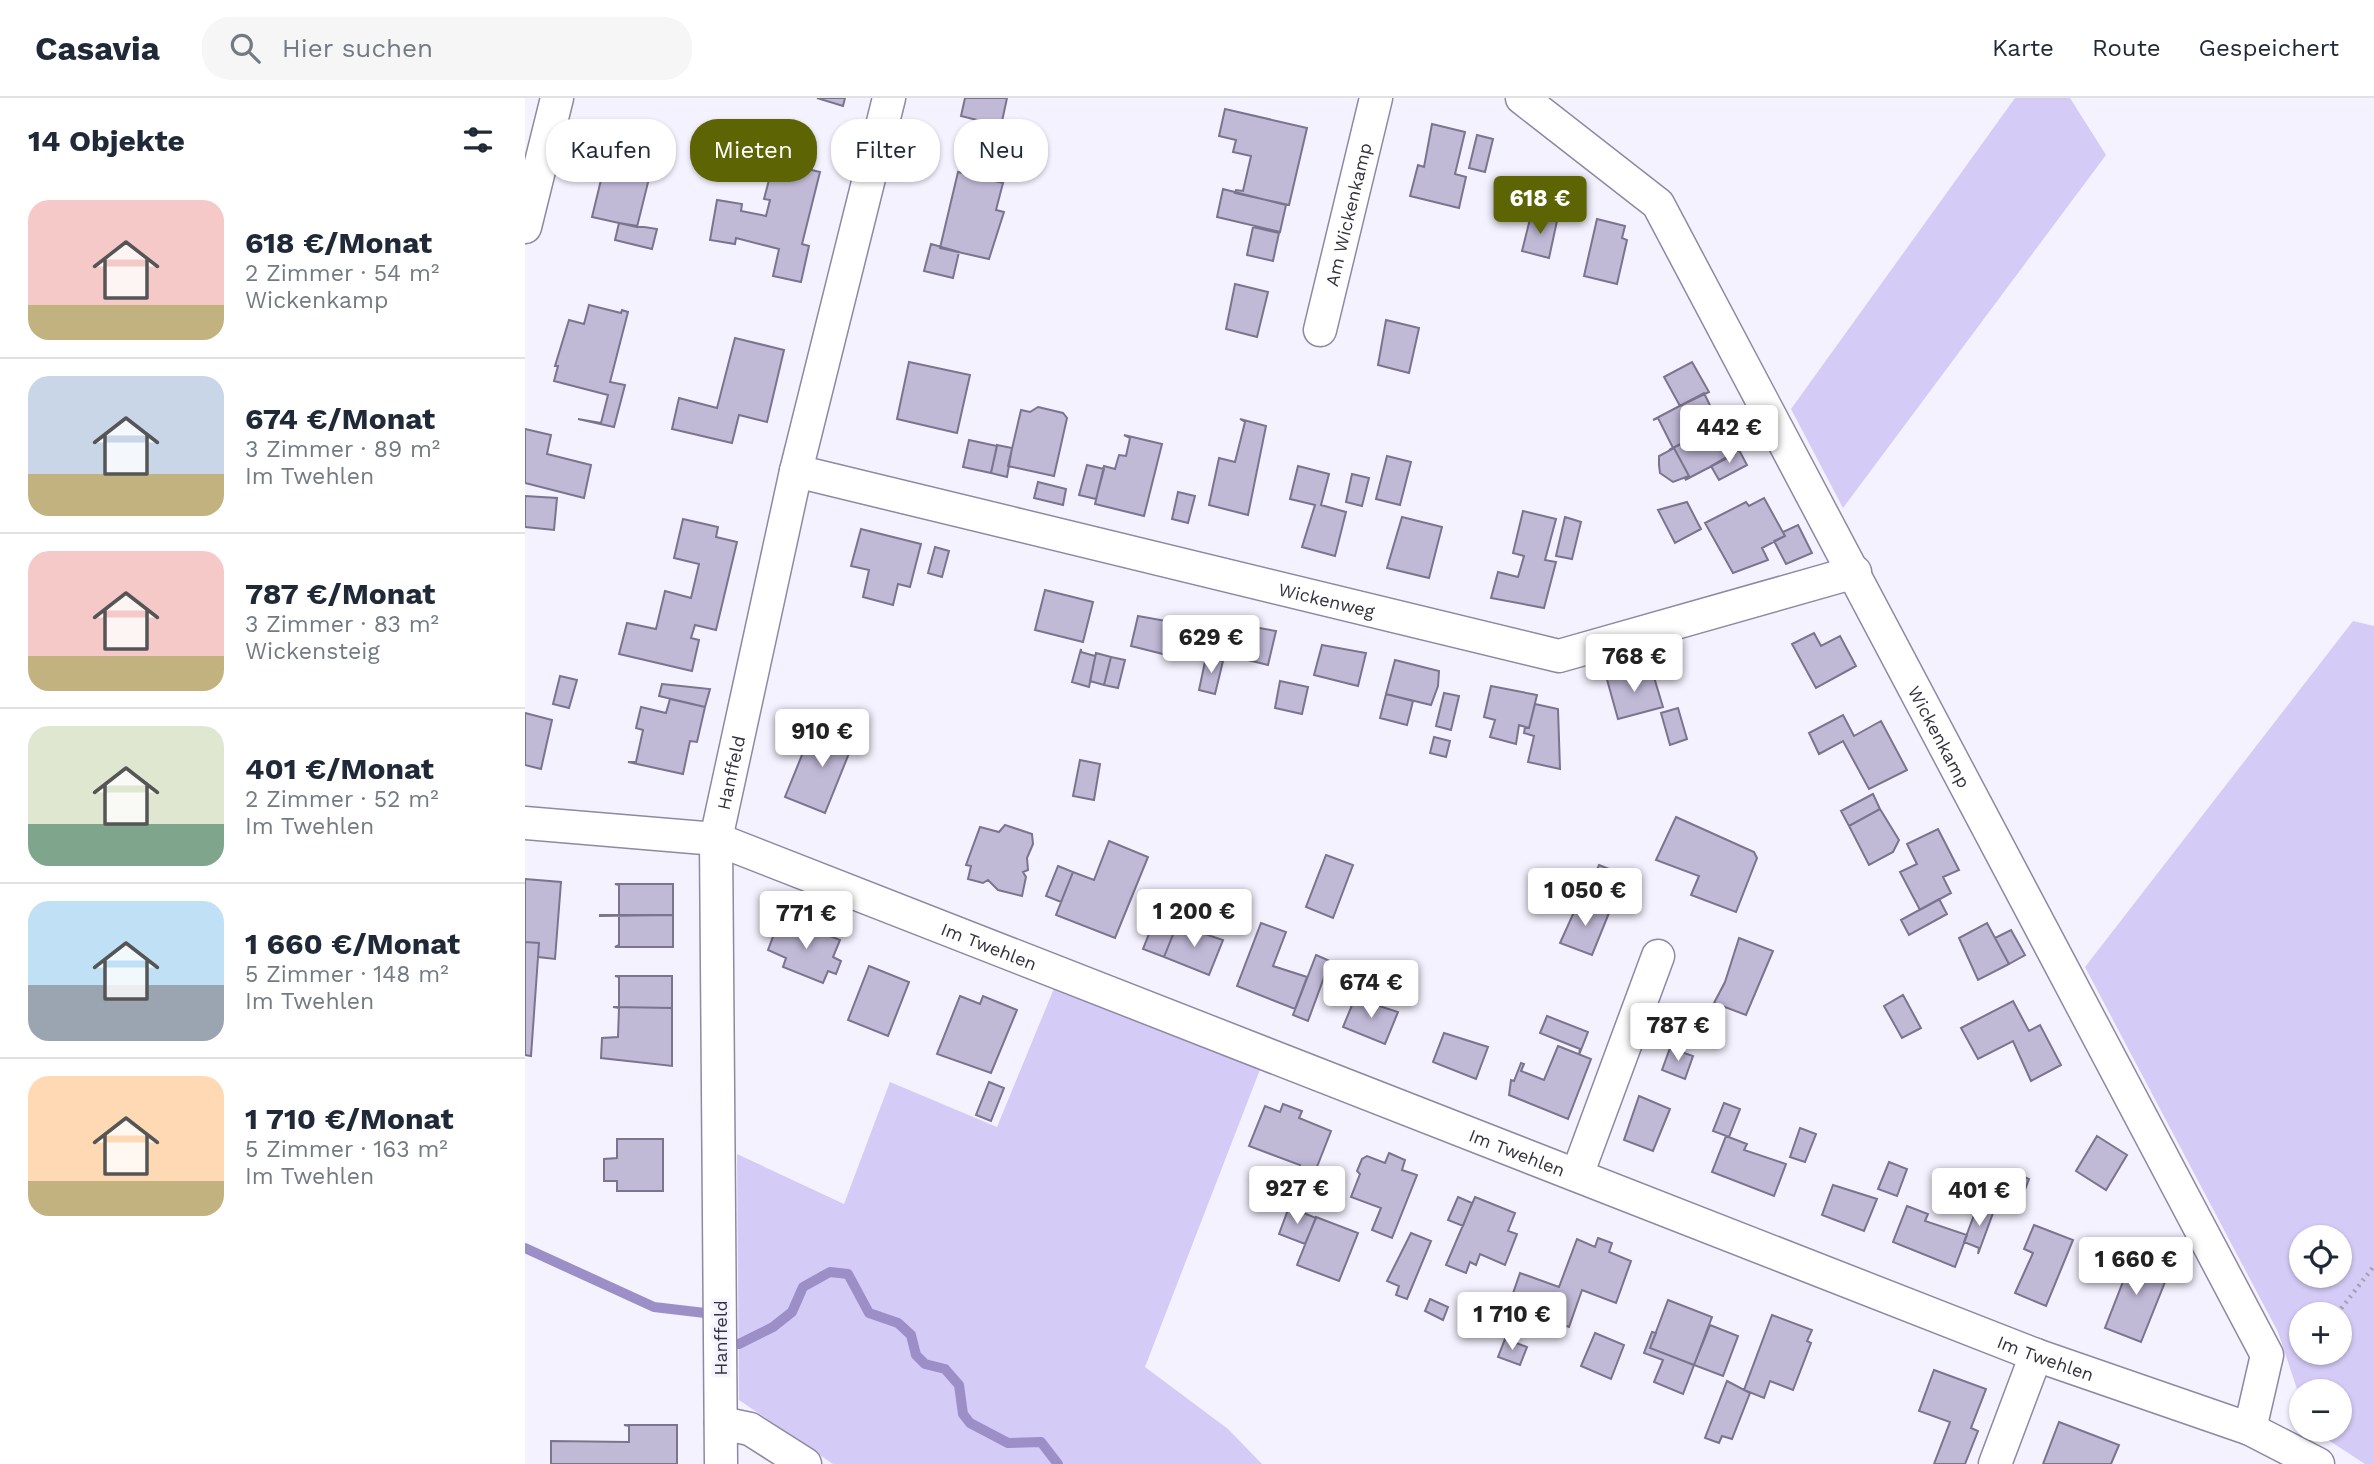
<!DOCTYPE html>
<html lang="de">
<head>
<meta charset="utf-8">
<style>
	:root { --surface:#fff; --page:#f6f6f7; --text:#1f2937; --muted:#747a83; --line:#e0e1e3; --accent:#5c6403 }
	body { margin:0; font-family:"Work Sans",sans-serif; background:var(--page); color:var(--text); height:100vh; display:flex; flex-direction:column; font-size:26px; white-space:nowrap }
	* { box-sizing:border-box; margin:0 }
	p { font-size:23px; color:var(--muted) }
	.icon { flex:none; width:38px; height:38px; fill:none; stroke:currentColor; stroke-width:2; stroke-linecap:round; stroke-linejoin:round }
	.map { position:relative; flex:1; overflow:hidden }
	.side { display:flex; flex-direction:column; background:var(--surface); width:525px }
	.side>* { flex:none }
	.top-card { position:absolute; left:21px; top:21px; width:665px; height:63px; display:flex; gap:14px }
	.controls { position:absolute; left:1764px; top:1127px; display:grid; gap:14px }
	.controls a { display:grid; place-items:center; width:63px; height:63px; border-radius:50%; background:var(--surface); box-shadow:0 2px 5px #0004; font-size:35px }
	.price { position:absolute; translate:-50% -60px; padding:0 16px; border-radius:7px; background:#fff; color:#222; font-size:23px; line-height:46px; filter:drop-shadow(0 2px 4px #0008) }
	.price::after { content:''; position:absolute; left:50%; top:42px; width:21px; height:16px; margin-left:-10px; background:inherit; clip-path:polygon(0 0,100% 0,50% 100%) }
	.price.on { background:var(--accent); color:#fff }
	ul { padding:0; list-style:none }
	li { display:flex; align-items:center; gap:21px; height:175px; padding:0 28px }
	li+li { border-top:2px solid var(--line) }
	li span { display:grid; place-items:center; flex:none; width:196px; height:140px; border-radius:21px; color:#555 }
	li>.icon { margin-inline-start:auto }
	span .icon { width:84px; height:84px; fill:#fffc; stroke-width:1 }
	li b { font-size:30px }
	h2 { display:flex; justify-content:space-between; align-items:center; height:84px; padding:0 28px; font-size:30px }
	.pill { padding:0 24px; border-radius:28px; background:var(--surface); box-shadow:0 2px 5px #0004; font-size:24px; line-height:63px }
	.pill.on { background:var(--accent); color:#fff }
	header { display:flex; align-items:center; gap:42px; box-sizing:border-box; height:98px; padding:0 35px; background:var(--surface); border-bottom:2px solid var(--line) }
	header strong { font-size:33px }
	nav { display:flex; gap:38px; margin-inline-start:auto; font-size:24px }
	.search { width:490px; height:63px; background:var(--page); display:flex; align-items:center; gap:18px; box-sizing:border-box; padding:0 24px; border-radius:28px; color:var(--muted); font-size:26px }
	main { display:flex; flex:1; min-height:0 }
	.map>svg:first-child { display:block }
	.green { fill:#d5cbf7; fill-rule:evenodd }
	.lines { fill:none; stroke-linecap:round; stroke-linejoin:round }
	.stream { stroke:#9c8ec7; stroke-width:10 }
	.building { fill:#c0bad7; stroke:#7a748f; stroke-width:2 }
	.street-casing { stroke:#8e88a4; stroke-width:35 }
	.path { stroke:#a4a1ae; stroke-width:4.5; stroke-dasharray:2 5; stroke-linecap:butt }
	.street { stroke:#fff; stroke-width:32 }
	.labels { text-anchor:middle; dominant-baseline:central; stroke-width:7; stroke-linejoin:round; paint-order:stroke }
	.street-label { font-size:18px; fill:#34313d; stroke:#f5f2ff }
</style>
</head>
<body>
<header>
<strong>Casavia</strong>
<div class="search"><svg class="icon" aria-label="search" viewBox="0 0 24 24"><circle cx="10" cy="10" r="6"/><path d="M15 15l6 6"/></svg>Hier suchen</div>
<nav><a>Karte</a><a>Route</a><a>Gespeichert</a></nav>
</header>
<main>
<section class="side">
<h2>14 Objekte<svg class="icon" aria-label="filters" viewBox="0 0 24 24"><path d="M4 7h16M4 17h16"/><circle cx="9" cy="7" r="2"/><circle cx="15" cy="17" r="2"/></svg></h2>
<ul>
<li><span style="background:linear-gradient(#f6c9c9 75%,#c2b280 0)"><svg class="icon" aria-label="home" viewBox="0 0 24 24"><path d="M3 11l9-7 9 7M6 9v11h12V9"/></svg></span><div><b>618 €/Monat</b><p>2 Zimmer · 54 m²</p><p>Wickenkamp</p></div></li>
<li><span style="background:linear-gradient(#c9d6e8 70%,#c2b280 0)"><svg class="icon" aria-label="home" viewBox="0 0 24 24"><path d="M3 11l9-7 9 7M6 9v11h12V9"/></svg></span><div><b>674 €/Monat</b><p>3 Zimmer · 89 m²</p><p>Im Twehlen</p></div></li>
<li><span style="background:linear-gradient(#f6c9c9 75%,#c2b280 0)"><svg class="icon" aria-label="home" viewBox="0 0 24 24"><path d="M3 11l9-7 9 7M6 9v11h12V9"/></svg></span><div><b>787 €/Monat</b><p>3 Zimmer · 83 m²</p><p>Wickensteig</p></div></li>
<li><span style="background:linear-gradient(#dfe7d0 70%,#7fa58c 0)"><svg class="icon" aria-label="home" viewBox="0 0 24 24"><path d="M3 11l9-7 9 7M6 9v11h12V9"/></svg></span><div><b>401 €/Monat</b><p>2 Zimmer · 52 m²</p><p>Im Twehlen</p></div></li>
<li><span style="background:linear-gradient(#bfe0f5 60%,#9aa5b1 0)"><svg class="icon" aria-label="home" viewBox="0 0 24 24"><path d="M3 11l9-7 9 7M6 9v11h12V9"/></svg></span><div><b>1 660 €/Monat</b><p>5 Zimmer · 148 m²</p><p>Im Twehlen</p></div></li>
<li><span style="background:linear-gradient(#ffd9b3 75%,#c2b280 0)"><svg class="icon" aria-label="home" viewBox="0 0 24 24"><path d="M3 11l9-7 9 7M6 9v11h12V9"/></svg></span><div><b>1 710 €/Monat</b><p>5 Zimmer · 163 m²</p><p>Im Twehlen</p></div></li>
</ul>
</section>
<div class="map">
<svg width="1849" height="1366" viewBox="0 0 1849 1366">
	<rect width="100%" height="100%" fill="#f5f2ff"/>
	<path class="green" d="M1490,0H1545L1581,57L1318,410L1266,311Z
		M1828,523L1849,528V1366H1840L1788,1332H1815V1293H1776V1303L1753,1234L1560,869ZM1815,1139V1178H1776V1139ZM1815,1216V1255H1776V1216Z
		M530,888L736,969L620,1269L703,1331L737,1366H308L214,1302L212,1056L319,1106L365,984L472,1029Z"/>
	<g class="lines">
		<path class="stream" d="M0,1150L129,1209L180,1215
			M214,1246L248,1229L267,1214L278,1189L305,1174L323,1176L344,1215L373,1225L386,1237L391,1257L400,1266L420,1271L434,1287L438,1316L445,1325L483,1345L516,1344L533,1366"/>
	</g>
	<path class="building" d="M292,0H320L318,8Z
		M440,0H482L476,28L436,18Z
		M700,11L782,30L764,107L710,95L711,92L718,93L726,58L708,54L711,42L694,38Z
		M907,26L940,34L930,76L941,79L934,110L885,98L893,67L899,69Z
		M474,28L514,37L506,74L465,64Z
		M952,37L968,41L960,74L944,70Z
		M84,49L129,60L112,129L67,119Z
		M249,63L295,74L277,146L284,148L276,184L248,178L254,151L211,140L210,146L185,142L192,102L217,106L216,113L241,118L245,102L239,101Z
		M433,74L478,85L471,112L479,114L464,161L415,150Z
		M698,91L761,107L755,134L692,119Z
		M1006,117L1032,123L1024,160L997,153Z
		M1072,121L1100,128L1097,140L1102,142L1092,186L1059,178Z
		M94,125L132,131L127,151L90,142Z
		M728,129L754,135L748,163L722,157Z
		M406,146L434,154L428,180L399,173Z
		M710,186L743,194L732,239L701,231Z
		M64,207L96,215L97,212L103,214L85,284L100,287L89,329L53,321L76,325L83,297L29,283L33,268H30L44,222L59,226Z
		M861,222L894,230L884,275L853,267Z
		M210,240L259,252L242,324L214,317L207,345L147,331L154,300L192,310Z
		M384,264L445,277L432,335L372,321Z
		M1167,264L1184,294L1155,308L1139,279Z
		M1179,295L1194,326L1148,350L1133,320L1128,322Z
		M513,309L538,315L542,320L529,378L483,368L496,312L505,314Z
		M715,321L741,328L723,417L684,407L694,360L710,364L720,324Z
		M1194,326L1210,356L1160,382L1164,378L1149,350L1144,352Z
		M0,331L26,337L22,356L66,367L59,400L0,385Z
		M599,337L637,346L619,418L570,406L579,368L590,371L594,357L601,358L605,340Z
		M444,342L472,348L466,375L438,369Z
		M472,347L487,350L482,379L466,375Z
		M1149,350L1164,378L1148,384L1135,375L1134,367V358Z
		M1214,352L1222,367L1194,382L1186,368Z
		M862,358L886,364L875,407L851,401Z
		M562,367L579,371L571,401L554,397Z
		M773,368L804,376L796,407L821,414L810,458L777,449L790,407L765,401Z
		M827,376L844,380L837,408L821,404Z
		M513,384L541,391L538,407L509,400Z
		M653,394L670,398L663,425L647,421Z
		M0,398L32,400L29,432L0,429Z
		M1239,400L1260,438L1237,450L1243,462L1208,475L1180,425L1221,404L1224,408Z
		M1162,404L1176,431L1150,445L1133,412Z
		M998,413L1031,421L1020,462L1031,464L1019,510L966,500L973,474L993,479L999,458L988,455Z
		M877,419L917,429L904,480L862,470Z
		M1040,419L1056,424L1047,461L1031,458Z
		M158,421L193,429L191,439L212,444L191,532L170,527L166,540L174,542L167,573L94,556L102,525L131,531L140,493L166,500L174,466L149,460Z
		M1273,427L1287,455L1261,466L1249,443L1260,438L1258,434Z
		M336,431L396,446L385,489L373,486L368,507L338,499L344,472L326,468Z
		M410,449L424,453L417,479L403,475Z
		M520,492L568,504L558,544L510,532Z
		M613,518L658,526L650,559L606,548Z
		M706,525L751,533L743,567L699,556Z
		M1289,535L1296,548L1315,538L1331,568L1291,590L1267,546Z
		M797,547L841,555L833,588L789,577Z
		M556,551V554L570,558L571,555L564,589L547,584Z
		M571,555L586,559L579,587L565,583Z
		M586,559L600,562L593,590L579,587Z
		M681,559L698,563L690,596L674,592Z
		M870,562L914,573L913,588L906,607L861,596Z
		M1104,572L1107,581L1128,576L1138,609L1093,621L1081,578Z
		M35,578L52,582L44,610L28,606Z
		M755,583L783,589L777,616L750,610Z
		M137,586L185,591L180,609L134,598Z
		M966,588L1012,597L1004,630L994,627L991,646L965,639L970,622L959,619Z
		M919,595L934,598L926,632L911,628Z
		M861,596L888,603L882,627L855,620Z
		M145,601L180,609L172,644L165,643L158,676L103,664H111L118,632L111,630L116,609L141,615Z
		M1010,606L1033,611L1035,671L1003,664L1009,638L999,635L1000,629L1004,630Z
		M1153,610L1162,641L1145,647L1136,615Z
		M0,615L27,622L16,671L0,667Z
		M1318,617L1329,638L1356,623L1382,672L1344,691L1318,643L1294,656L1284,635Z
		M308,623L333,633L300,715L260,699L281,647L297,653Z
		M909,639L925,643L921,659L905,655Z
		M555,662L575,666L569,702L548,698Z
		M1348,696L1355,711L1324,728L1316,713Z
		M1355,711L1374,742L1368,754L1344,767L1324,728Z
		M1151,719L1229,754L1232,760L1211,814L1166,797L1174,778L1131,762Z
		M480,727L507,736L508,746L502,760L503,772L498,774L501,779L497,798L473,792L463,782L458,785L443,781L446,768L441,767L455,729L474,734Z
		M1413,731L1434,772L1418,779L1426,795L1395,812L1375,774L1392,766L1382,746Z
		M584,743L623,759L590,840L531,817L548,774L569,782Z
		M801,757L828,767L808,820L781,809Z
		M1074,767L1099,777L1087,804L1062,794Z
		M533,768L548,774L536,804L521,798Z
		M0,781L36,784L30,861L13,859L14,845L0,844Z
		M90,786H148V817H74H94V787Z
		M1414,801L1422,816L1384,837L1376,822Z
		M1054,803L1084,815L1067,857L1035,845Z
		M632,816L653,824L639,859L618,851Z
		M148,817V849H90L94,847V818H74Z
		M254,823L274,831L276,826L315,842L308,859L316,863L311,876L303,873L298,885L258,869L261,860L243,852Z
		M653,824V827L698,842L684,877L639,859Z
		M736,825L761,834L748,868L782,879L770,911L712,888Z
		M1462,825L1484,866L1453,882L1434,840Z
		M1486,832L1500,857L1484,866L1470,840Z
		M1214,840L1248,853L1221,917L1189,905L1200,884Z
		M0,844L14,845L6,958L0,957Z
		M791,857L805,863L783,923L768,917Z
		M344,868L384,884L363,938L323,922Z
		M90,878H147V910L88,909H94V879Z
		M1378,897L1396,930L1377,940L1359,908Z
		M435,898L455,906L458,898L492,912L466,975L412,956Z
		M830,900L873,914L860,946L818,929Z
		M1488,903L1504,933L1515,927L1536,967L1506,983L1488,943L1453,961L1436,930Z
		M88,909L147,910V968L76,960L77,940L93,939L94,910Z
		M1022,918L1063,934L1054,957L1055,951L1015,935Z
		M919,935L963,949L951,981L908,964Z
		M1033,948L1066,961L1043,1021L984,997L986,982L989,983L996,965L999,966L996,973L1019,982Z
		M1145,950L1168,958L1160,981L1137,972Z
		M464,984L479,990L466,1023L451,1017Z
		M1114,998L1145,1011L1128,1053L1099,1042Z
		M1199,1005L1215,1011L1204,1039L1188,1033Z
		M758,1006L777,1013L774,1020L806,1033L788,1079L773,1073L775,1067L724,1048L740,1008L755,1014Z
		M1275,1030L1291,1036L1280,1064L1265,1059Z
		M1201,1038L1222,1046L1219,1052L1261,1066L1249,1098L1187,1074Z
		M1572,1038L1602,1057L1581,1092L1551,1073Z
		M92,1041H138V1093H92V1083H79V1061L92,1060Z
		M864,1055L880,1062L877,1072L892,1077L867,1140L847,1132L856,1110L826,1099L835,1076L832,1073L837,1061L842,1058L860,1065Z
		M1364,1064L1382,1071L1372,1098L1353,1091Z
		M1485,1073L1504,1081L1493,1110L1473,1103Z
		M1308,1087L1352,1101L1339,1133L1297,1117Z
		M933,1099L947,1105L938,1128L923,1122Z
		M950,1099L990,1115L983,1133L992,1136L980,1167L955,1156L951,1167L945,1164L941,1175L921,1167Z
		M1382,1108L1403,1116L1400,1123L1442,1137L1430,1169L1368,1144Z
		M764,1109L791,1120L780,1146L754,1136Z
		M1452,1109L1468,1115L1453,1156L1454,1150L1439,1144Z
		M791,1119L833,1135L814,1183L772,1167Z
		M1509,1127L1548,1142L1521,1208L1490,1195L1508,1155L1499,1151Z
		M886,1135L906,1143L882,1201L871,1197L874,1188L862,1183Z
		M1073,1140L1087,1145L1084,1154L1106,1163L1091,1205L1057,1192L1044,1229L1023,1221L1020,1230L994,1221L998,1212L984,1207L995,1175L1034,1189L1052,1141L1070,1149Z
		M1597,1155L1644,1174L1616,1244L1580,1230L1599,1181L1588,1177Z
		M905,1201L923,1209L918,1222L900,1213Z
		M1143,1202L1187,1219L1169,1267L1125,1250Z
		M1247,1217L1287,1232L1282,1243L1286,1245L1268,1292L1245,1283L1239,1300L1219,1292Z
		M1185,1227L1213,1238L1198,1278L1169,1267Z
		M1127,1234L1131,1235L1125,1250L1169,1267L1158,1296L1129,1284L1138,1262L1119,1255Z
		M1070,1235L1099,1247L1086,1281L1056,1268Z
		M980,1241L1002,1249L995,1267L973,1259Z
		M1409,1272L1461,1291L1446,1330L1453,1333L1440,1366H1409L1425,1324L1394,1313Z
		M1202,1283L1225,1295L1207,1341L1197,1338L1194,1345L1180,1340Z
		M1534,1324L1594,1347L1586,1366H1518Z
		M99,1327H152V1366H26V1343L104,1344V1328Z"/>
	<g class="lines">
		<g class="street-casing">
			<g id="street">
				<path id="s1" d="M997,0L1133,106L1742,1257L1725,1331"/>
				<path d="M0,129L32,0"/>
				<path id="s2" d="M795,232L851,0"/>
				<path id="s3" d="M271,373L1034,558L1330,474"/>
				<path id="s4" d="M0,725L191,741L1511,1257L1725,1331L1793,1366"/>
				<path d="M1052,1077L1133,858"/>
				<path d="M196,1325L225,1331L280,1366"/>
				<path id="s5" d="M196,1366L191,741L271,373L364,0"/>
				<path d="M1470,1366L1511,1257"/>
			</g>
		</g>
		<path class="path" d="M1812,1216L1849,1168"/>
		<use href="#street" class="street"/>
	</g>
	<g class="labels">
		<g class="street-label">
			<text stroke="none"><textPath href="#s2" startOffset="119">Am Wickenkamp</textPath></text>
			<text stroke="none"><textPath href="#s3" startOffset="546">Wickenweg</textPath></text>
			<text stroke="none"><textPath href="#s1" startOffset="775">Wickenkamp</textPath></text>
			<text stroke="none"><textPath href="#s5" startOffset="693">Hanffeld</textPath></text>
			<text stroke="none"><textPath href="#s4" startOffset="485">Im Twehlen</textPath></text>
			<text stroke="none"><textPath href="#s4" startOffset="1052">Im Twehlen</textPath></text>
			<text transform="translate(195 1240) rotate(-90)">Hanffeld</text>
			<text stroke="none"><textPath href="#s4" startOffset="1619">Im Twehlen</textPath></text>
		</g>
	</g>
</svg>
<div class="controls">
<a><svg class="icon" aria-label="locate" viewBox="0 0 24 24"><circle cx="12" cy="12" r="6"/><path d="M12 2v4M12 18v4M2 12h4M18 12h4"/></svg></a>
<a>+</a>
<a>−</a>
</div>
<b class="price on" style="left:1015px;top:138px">618 €</b>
<b class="price" style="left:1204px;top:367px">442 €</b>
<b class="price" style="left:686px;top:577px">629 €</b>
<b class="price" style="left:1109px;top:596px">768 €</b>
<b class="price" style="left:297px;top:671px">910 €</b>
<b class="price" style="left:1060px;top:830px">1 050 €</b>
<b class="price" style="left:669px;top:851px">1 200 €</b>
<b class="price" style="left:281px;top:853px">771 €</b>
<b class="price" style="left:846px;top:922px">674 €</b>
<b class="price" style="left:1153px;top:965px">787 €</b>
<b class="price" style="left:772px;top:1128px">927 €</b>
<b class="price" style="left:1454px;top:1130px">401 €</b>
<b class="price" style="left:1611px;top:1199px">1 660 €</b>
<b class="price" style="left:987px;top:1254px">1 710 €</b>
<div class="top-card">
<a class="pill">Kaufen</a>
<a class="pill on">Mieten</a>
<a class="pill">Filter</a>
<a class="pill">Neu</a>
</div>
</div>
</main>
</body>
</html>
